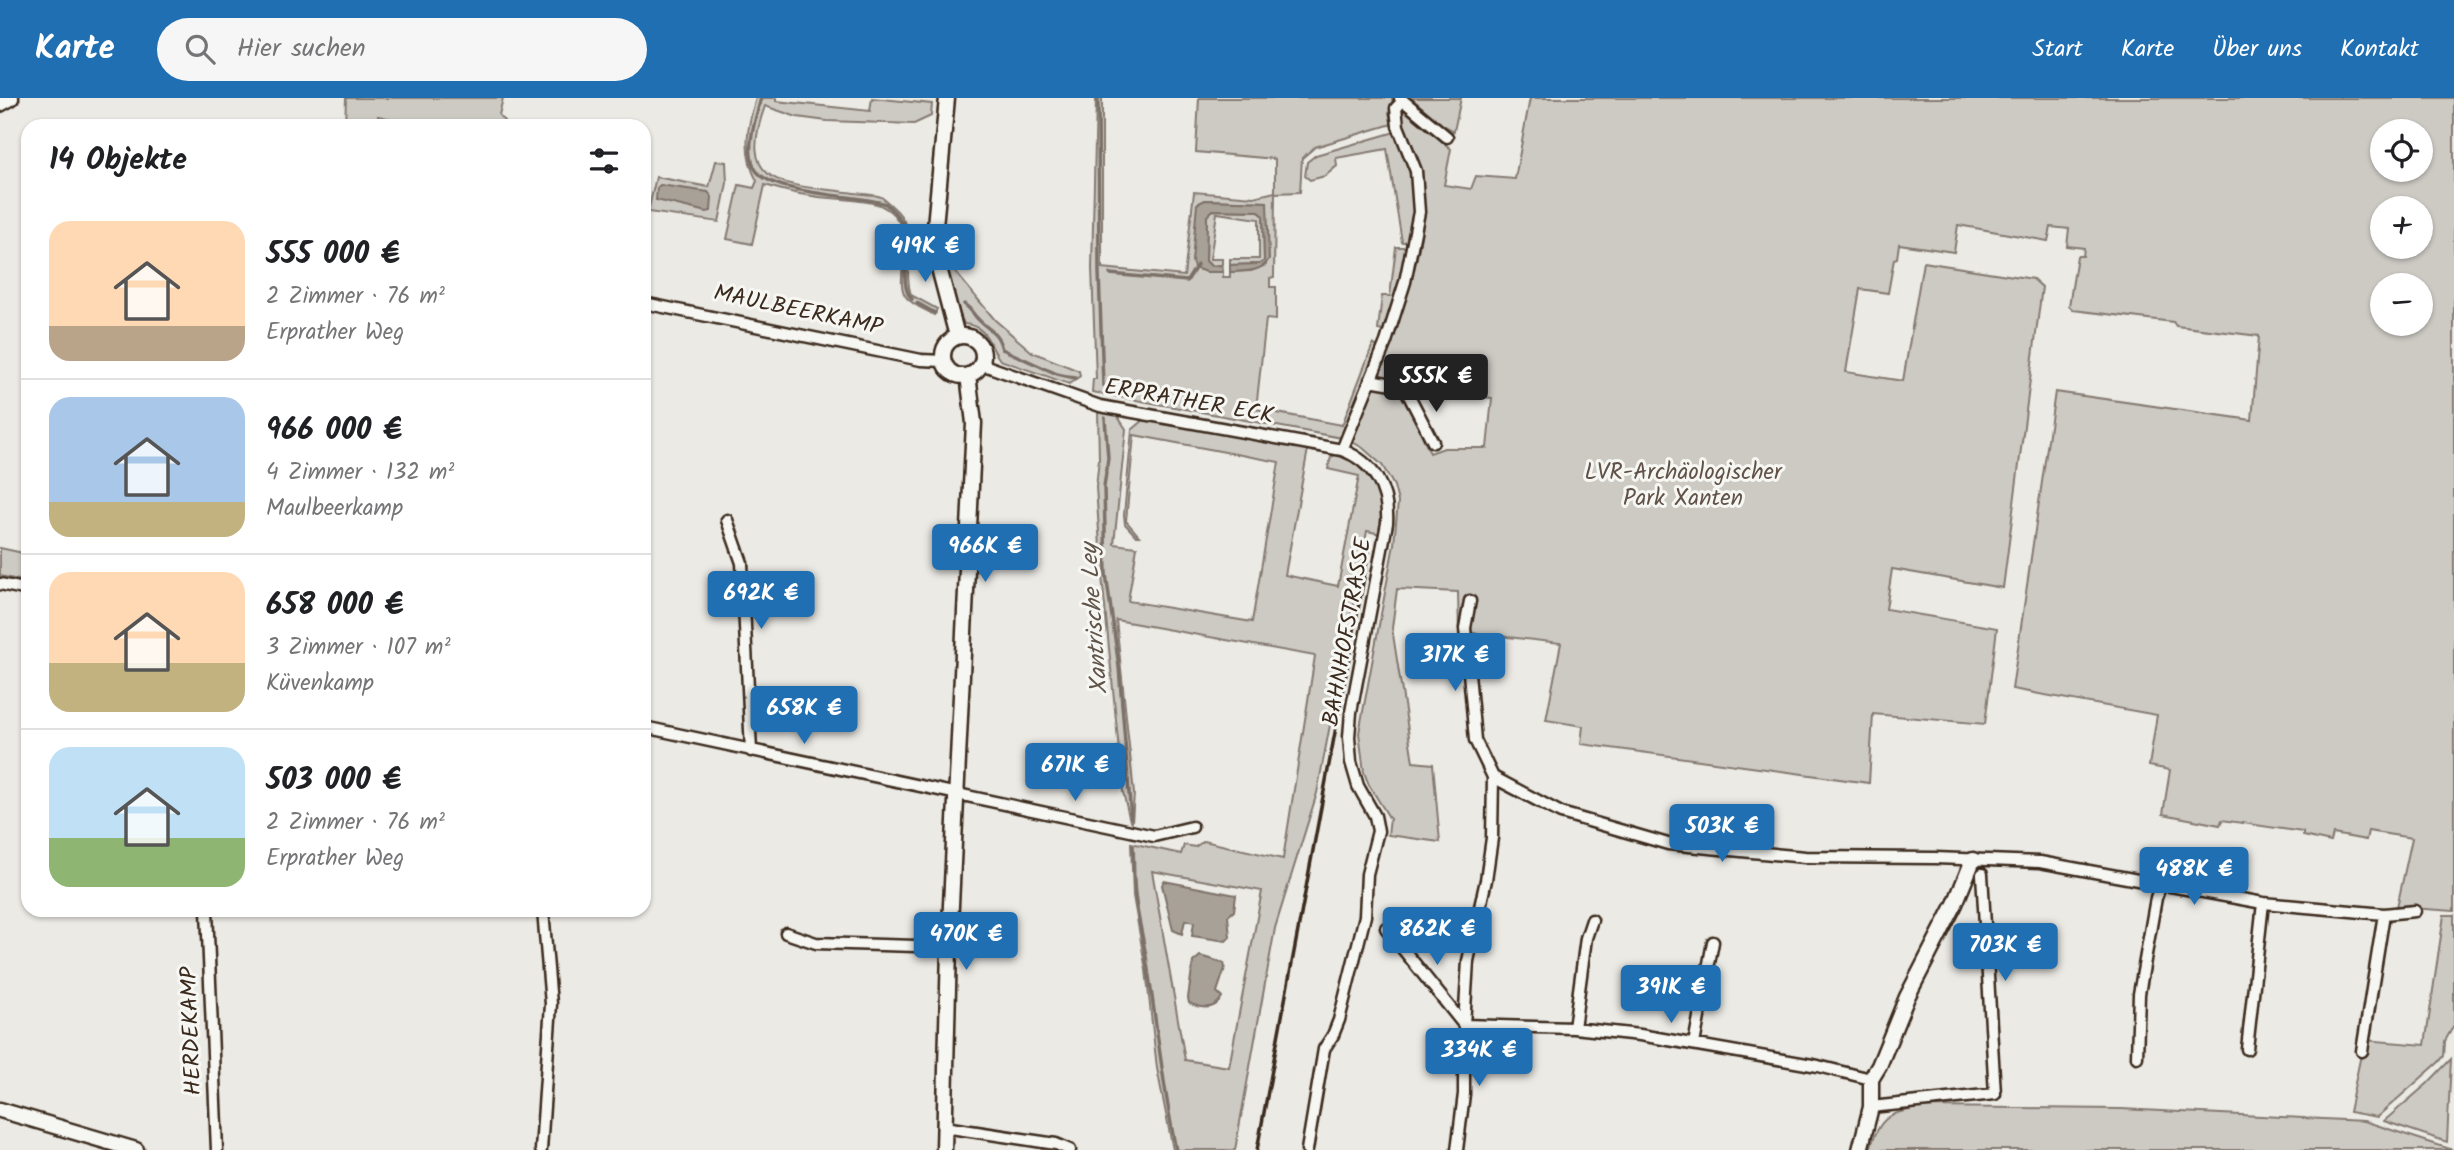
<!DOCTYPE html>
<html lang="de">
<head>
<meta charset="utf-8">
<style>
	:root { --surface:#fff; --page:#f6f6f6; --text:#202124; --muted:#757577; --line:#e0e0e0; --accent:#1f6fb2 }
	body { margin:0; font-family:Kalam,sans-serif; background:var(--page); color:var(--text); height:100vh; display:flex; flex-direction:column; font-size:26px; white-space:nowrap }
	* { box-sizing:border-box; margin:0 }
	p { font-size:23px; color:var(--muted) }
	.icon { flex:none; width:38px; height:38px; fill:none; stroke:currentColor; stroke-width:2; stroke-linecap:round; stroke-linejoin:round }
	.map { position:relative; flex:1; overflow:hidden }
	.drawer { position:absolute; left:21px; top:21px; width:630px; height:798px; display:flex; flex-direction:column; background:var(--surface); border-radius:21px; box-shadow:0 2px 5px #0004 }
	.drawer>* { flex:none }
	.tools { position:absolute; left:2370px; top:21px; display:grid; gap:14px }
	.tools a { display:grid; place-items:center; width:63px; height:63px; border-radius:50%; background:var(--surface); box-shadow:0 2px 5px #0004; font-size:35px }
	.price { position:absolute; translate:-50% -60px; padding:0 16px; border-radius:7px; background:var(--accent); color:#fff; font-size:23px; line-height:46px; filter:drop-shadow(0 2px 4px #0008) }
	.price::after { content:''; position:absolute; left:50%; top:42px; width:21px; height:16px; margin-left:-10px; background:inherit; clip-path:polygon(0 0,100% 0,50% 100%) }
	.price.on { background:#222; color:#fff }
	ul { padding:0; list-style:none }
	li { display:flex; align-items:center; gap:21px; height:175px; padding:0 28px }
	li+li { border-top:2px solid var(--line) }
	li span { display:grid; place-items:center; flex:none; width:196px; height:140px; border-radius:21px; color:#555 }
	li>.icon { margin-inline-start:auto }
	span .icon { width:84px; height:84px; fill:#fffc; stroke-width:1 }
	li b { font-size:30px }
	h2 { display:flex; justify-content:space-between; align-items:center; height:84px; padding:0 28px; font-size:30px }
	header { display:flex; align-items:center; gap:42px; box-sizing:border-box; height:98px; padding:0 35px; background:var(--accent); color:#fff }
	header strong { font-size:33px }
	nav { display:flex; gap:38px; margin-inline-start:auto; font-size:24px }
	.search { width:490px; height:63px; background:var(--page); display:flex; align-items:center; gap:18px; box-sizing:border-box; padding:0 24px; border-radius:38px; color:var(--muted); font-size:26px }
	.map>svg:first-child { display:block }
	.green { fill:#cdcac4; stroke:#847a71; stroke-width:2; fill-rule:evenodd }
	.water { fill:#a8a198; stroke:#7c7167; stroke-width:2 }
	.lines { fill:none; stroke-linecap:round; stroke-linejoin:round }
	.stream { stroke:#7c7167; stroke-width:3.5 }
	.street-casing { stroke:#3b2a1e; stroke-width:15 }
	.secondary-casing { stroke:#3b2a1e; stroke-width:19 }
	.street { stroke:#f6f6f2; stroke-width:10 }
	.secondary { stroke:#f6f6f2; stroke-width:14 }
	.rail { stroke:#3b2a1e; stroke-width:3.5 }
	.labels { text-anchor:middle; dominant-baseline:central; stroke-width:6; stroke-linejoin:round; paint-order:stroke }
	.street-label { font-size:23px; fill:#3b2a1e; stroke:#f6f6f2 }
	.park-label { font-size:23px; fill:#605248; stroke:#f6f6f2 }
	.water-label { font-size:24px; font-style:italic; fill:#615449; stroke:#f6f6f2 }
</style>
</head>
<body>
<header>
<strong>Karte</strong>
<div class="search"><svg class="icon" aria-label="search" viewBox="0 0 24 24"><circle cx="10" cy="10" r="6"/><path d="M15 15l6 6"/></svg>Hier suchen</div>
<nav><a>Start</a><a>Karte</a><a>Über uns</a><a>Kontakt</a></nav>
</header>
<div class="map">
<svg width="2454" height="1052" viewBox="0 0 2454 1052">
	<rect width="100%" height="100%" fill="#ebeae5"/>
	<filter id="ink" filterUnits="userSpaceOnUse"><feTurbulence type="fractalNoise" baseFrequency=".0143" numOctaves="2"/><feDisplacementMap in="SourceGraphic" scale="14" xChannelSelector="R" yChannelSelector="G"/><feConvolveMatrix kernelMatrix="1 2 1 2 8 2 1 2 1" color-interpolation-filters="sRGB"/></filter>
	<g filter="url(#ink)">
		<path class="green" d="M346,0H503L499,17L508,28H424L378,18L377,28H345Z
			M756,0H776V3L870,13L872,0L932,6L931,18L914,26L827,23L797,19L765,8C734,93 791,86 854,95C862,96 874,96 881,99C886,102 893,109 897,113C919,136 902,171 911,197L937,211L934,217C926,212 913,207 907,200C890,182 924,130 882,108C869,101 828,101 812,98C796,96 781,92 765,87L752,146L727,141L739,87L754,90L757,83C742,55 747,29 756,0Z
			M1096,0H1102V170L1184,178L1194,94L1254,99L1275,94V61L1196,54L1199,0H1393L1389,15L1392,26L1315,49L1302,60L1300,94L1275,95L1274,179L1270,180V189H1276V222L1266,221L1256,311L1342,327L1373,246L1379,250L1342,340L1092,294L1093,281H1096L1092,170ZM1205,102L1267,104L1266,167L1251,173L1230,174V179H1223V174H1207L1194,170Z
			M1411,0H1461L1454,33L1443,27Z
			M1530,0H2454V813L2397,809L2412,740L2368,733L2366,742L2333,736L2331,744L2303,738V734L2222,722L2220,727L2163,716L2170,672L2149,668L2157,617L2012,591L2055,294L2252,322L2259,238L2176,228L2173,224L2073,212L2069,208L2077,158H2083L2084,150L2067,148L2069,131L2051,129L2048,143L1958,127L1954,154L1899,146L1897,160L1894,161L1888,195L1860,191L1846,274L1903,283L1923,164L2033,181L2042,189L2003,490L1892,471L1886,511L1997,530L1985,626L1873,616L1869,685L1581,646L1583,628L1546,622L1561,545L1473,535L1459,539L1458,494L1397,491L1392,530L1413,664L1433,666L1440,744L1388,737L1390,721L1369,687L1364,674L1359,635L1394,446L1398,404L1394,388L1382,367L1363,350L1349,342L1373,286L1402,290C1414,311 1419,334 1430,355L1444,350H1487L1492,300L1414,292L1407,289L1408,283L1379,279L1377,276C1398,223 1430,148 1422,90C1419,65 1408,42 1399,18L1401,14L1405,13L1451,51L1444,87L1471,91L1476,78L1515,81ZM2382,33H2420V72H2382ZM2382,110H2420V149H2382ZM2382,187H2420V226H2382Z
			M1395,34C1412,74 1421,101 1408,144H1402L1387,51L1336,60L1337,68L1325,78L1310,82L1305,78L1307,64L1316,57Z
			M716,63L726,64L727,85L719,124L648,114L656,79L709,89Z
			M1213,112L1259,113L1263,118L1264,163L1260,166L1230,167V161H1259V121L1217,115L1210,161H1222V167L1211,168L1206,163L1207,117Z
			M1396,149H1407L1405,166L1387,234L1378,232L1382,198H1390Z
			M943,164H947L995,222L1032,254L1079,273L1080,278L1069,286L1000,262C988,246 988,228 964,226L951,196Z
			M1098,313L1116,316L1126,331L1114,446L1137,449L1128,503L1252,524L1279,364L1134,337L1126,423L1139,438H1136L1125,426L1124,417L1132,332L1145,321L1308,351L1285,477L1338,488L1359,378L1328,371L1331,359L1339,355C1375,371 1387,397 1381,436L1367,433L1317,695L1275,830L1235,1052H1173L1157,970L1146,872L1133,798L1131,745L1181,756L1184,747L1195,749L1204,743L1283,761L1315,558L1116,522L1134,696L1132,724L1130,723L1123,694L1102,478L1096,389L1099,361ZM1152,773L1262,793L1229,969L1185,962Z
			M0,450L28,456V484L0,478Z
			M2444,817H2454V927L2445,943L2444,958L2439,964L2377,1019L2349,1014L2364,942L2425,947Z
			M2451,961L2447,1044L2384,1023L2427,986Z
			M1924,1009L2121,1011L2364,1023L2453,1052H1870C1880,1016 1890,1016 1924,1009Z"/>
		<path class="water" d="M660,87L708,94L712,99L711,113L707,114L656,102L657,90Z
			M1205,102L1267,104L1269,161C1261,175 1244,173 1230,174V167L1259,166L1264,163L1263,118L1259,113L1213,112L1207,118L1206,163L1211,168L1222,167L1223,174H1207L1194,170L1192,163L1197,106Z
			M1164,783L1236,797L1234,813L1228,818L1230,839L1226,843L1192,838L1194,824L1185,822L1182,836L1173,832L1162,787Z
			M1200,858L1224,865L1225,870L1217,894L1222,899C1215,913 1202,911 1189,905L1188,900L1193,864Z"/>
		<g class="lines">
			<path class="stream" d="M761,0C756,20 745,49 754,69C767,98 857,96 886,106C893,113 900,119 904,129C912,150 897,186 912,201
				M1098,0L1099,174L1103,287
				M1110,176L1187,183L1197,167
				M917,205L935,215
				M964,206C970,210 972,214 976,219C988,233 997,231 1002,251L1057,276L1075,280
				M1105,320L1108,360L1104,389L1106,476L1119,569L1131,720
				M1133,747C1134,763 1133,779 1135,796C1137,819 1144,842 1147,865C1157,928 1163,990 1176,1052"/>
			<g class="street-casing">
				<path id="street" d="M1400,0L1447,39
					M644,205L921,262L943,263
					M981,266L1100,308L1342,352C1374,364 1389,392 1387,425L1351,614L1349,639L1351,664L1358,688L1375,718L1378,733L1367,776L1365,818L1339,922L1333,937L1324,951L1307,1052
					M1370,282L1404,288L1433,344
					M1342,352L1386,244L1405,184L1419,114L1416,73L1398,28L1396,10L1403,3
					M727,422L742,465L751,653
					M0,486L28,492
					M1470,503L1465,530L1475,642L1493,679L1561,715L1668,746L1805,759L1935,760L2040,764L2263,805L2384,816L2415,813
					M644,629L1154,738L1192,729
					M207,812L217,1052
					M1386,830L1464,927
					M786,835L816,845L949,849
					M1464,927L1574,930L1640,937L1818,968L1871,981
					M1574,930L1586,840L1592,822
					M1694,946L1713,844
					M2247,951L2263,805
					M2362,953L2384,816
					M2137,959L2139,896L2156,800L2161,786
					M1871,1009L1995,996L1982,776
					M944,1029L1056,1046L1070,1052
					M541,1052L551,906L543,812
					M1457,1052L1464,996V927L1468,863L1486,782L1492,740L1493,679"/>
			</g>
			<g class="secondary-casing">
				<path id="secondary" d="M947,0L935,128L939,170L957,238
					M0,6L11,0
					M943 258a20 20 0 1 1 40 0a20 20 0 1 1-40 0Z
					M0,1012L136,1052
					M944,1052L949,849L974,325L968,277
					M1860,1052L1871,1009V981L1879,968L1907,899L1955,806L1973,762"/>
			</g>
			<use href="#street" class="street"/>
			<use href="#secondary" class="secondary"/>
			<path class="rail" d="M1257,1052L1370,447"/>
		</g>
	</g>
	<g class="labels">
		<g class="street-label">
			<text transform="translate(798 213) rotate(12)">MAULBEERKAMP</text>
			<text transform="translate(1189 304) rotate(10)">ERPRATHER ECK</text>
			<text transform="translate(1348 534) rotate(-80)">BAHNHOFSTRASSE</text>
			<text transform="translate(192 933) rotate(-92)">HERDEKAMP</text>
		</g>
		<g class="park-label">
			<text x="1683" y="375">LVR-Archäologischer<tspan x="1683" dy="26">Park Xanten</tspan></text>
		</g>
		<g class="water-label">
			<text transform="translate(1095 521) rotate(-94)">Xantrische Ley</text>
		</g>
	</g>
</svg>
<div class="tools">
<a><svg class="icon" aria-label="locate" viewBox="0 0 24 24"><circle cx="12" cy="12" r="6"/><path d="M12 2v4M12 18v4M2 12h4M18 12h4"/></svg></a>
<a>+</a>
<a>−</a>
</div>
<b class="price" style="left:925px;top:186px">419K €</b>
<b class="price on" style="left:1436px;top:316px">555K €</b>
<b class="price" style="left:985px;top:486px">966K €</b>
<b class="price" style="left:761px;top:533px">692K €</b>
<b class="price" style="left:1455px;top:595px">317K €</b>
<b class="price" style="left:804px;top:648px">658K €</b>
<b class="price" style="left:1075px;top:705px">671K €</b>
<b class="price" style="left:1722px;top:766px">503K €</b>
<b class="price" style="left:2194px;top:809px">488K €</b>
<b class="price" style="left:1437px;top:869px">862K €</b>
<b class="price" style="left:966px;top:874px">470K €</b>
<b class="price" style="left:2005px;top:885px">703K €</b>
<b class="price" style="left:1671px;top:927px">391K €</b>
<b class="price" style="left:1479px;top:990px">334K €</b>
<section class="drawer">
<h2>14 Objekte<svg class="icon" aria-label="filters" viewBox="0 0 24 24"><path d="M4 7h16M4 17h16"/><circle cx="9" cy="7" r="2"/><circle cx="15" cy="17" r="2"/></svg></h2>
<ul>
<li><span style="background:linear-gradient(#ffd9b3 75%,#b9a48a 0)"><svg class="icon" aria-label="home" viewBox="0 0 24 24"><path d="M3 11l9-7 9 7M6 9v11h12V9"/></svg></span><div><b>555 000 €</b><p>2 Zimmer · 76 m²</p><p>Erprather Weg</p></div></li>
<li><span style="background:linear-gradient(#a9c7e8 75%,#c2b280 0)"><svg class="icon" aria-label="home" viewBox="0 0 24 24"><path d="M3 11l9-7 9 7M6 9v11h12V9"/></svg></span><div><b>966 000 €</b><p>4 Zimmer · 132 m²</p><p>Maulbeerkamp</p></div></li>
<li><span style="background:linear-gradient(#ffd9b3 65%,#c2b280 0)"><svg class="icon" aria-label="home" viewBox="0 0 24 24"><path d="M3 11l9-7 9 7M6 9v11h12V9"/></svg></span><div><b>658 000 €</b><p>3 Zimmer · 107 m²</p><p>Küvenkamp</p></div></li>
<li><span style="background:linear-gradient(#bfe0f5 65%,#8fb573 0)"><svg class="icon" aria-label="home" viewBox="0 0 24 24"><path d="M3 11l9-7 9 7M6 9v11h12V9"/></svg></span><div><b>503 000 €</b><p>2 Zimmer · 76 m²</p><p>Erprather Weg</p></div></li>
</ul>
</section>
</div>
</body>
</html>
